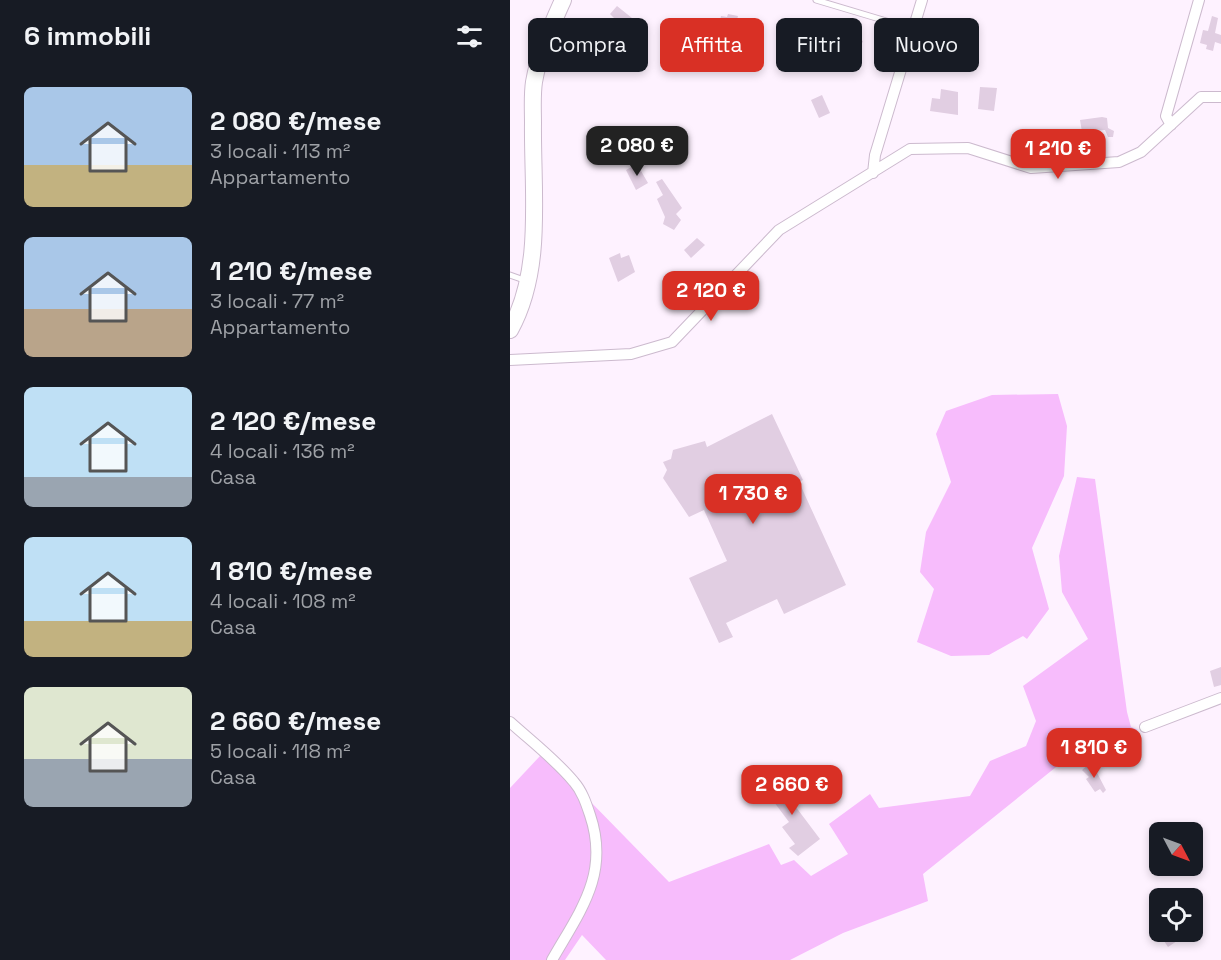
<!DOCTYPE html>
<html lang="it">
<head>
<meta charset="utf-8">
<style>
	:root { --surface:#171b24; --page:#20242c; --text:#f1f3f6; --muted:#9ea1a6; --accent:#d93025 }
	body { margin:0; font-family:"Space Grotesk",sans-serif; background:var(--page); color:var(--text); height:100vh; display:flex; flex-direction:column; font-size:22px; white-space:nowrap }
	* { box-sizing:border-box; margin:0 }
	p { font-size:20px; color:var(--muted) }
	.icon { flex:none; width:33px; height:33px; fill:none; stroke:currentColor; stroke-width:2; stroke-linecap:round; stroke-linejoin:round }
	.map { position:relative; flex:1; overflow:hidden }
	.panel { display:flex; flex-direction:column; background:var(--surface); width:510px }
	.panel>* { flex:none }
	.top-card { position:absolute; left:18px; top:18px; width:570px; height:54px; display:flex; gap:12px }
	.needle { width:39px; rotate:131deg }
	.tools { position:absolute; left:639px; top:822px; display:grid; gap:12px }
	.tools a { display:grid; place-items:center; width:54px; height:54px; border-radius:9px; background:var(--surface); box-shadow:0 3px 9px #0003; font-size:30px }
	.price { position:absolute; translate:-50% -51px; padding:0 14px; border-radius:12px; background:var(--accent); color:#fff; font-size:20px; line-height:39px; filter:drop-shadow(0 2px 3px #0008) }
	.price::after { content:''; position:absolute; left:50%; top:36px; width:18px; height:14px; margin-left:-9px; background:inherit; clip-path:polygon(0 0,100% 0,50% 100%) }
	.price.selected { background:#222; color:#fff }
	ul { padding:0; list-style:none }
	li { display:flex; align-items:center; gap:18px; height:150px; padding:0 24px }
	li span { display:grid; place-items:center; flex:none; width:168px; height:120px; border-radius:9px; color:#555 }
	li>.icon { margin-inline-start:auto }
	span .icon { width:72px; height:72px; fill:#fffc; stroke-width:1 }
	li b { font-size:26px }
	h2 { display:flex; justify-content:space-between; align-items:center; height:72px; padding:0 24px; font-size:26px }
	.tag { padding:0 21px; border-radius:9px; background:var(--surface); box-shadow:0 3px 9px #0003; font-size:21px; line-height:54px }
	.tag.selected { background:var(--accent); color:#fff }
	main { display:flex; flex:1; min-height:0 }
	.map>svg:first-child { display:block }
	.green { fill:#f7bcfc }
	.building { fill:#e1cee2 }
	.lines { fill:none; stroke-linecap:round; stroke-linejoin:round }
	.lane-casing { stroke:#ccbace; stroke-width:7 }
	.street-casing { stroke:#ccbace; stroke-width:12 }
	.secondary-casing { stroke:#ccbace; stroke-width:18 }
	.lane { stroke:#fff; stroke-width:5 }
	.street { stroke:#fff; stroke-width:10 }
	.secondary { stroke:#fff; stroke-width:16 }
</style>
</head>
<body>
<main>
<section class="panel">
<h2>6 immobili<svg class="icon" aria-label="filters" viewBox="0 0 24 24"><path d="M4 7h16M4 17h16"/><circle cx="9" cy="7" r="2"/><circle cx="15" cy="17" r="2"/></svg></h2>
<ul>
<li><span style="background:linear-gradient(#a9c7e8 65%,#c2b280 0)"><svg class="icon" aria-label="home" viewBox="0 0 24 24"><path d="M3 11l9-7 9 7M6 9v11h12V9"/></svg></span><div><b>2 080 €/mese</b><p>3 locali · 113 m²</p><p>Appartamento</p></div></li>
<li><span style="background:linear-gradient(#a9c7e8 60%,#b9a48a 0)"><svg class="icon" aria-label="home" viewBox="0 0 24 24"><path d="M3 11l9-7 9 7M6 9v11h12V9"/></svg></span><div><b>1 210 €/mese</b><p>3 locali · 77 m²</p><p>Appartamento</p></div></li>
<li><span style="background:linear-gradient(#bfe0f5 75%,#9aa5b1 0)"><svg class="icon" aria-label="home" viewBox="0 0 24 24"><path d="M3 11l9-7 9 7M6 9v11h12V9"/></svg></span><div><b>2 120 €/mese</b><p>4 locali · 136 m²</p><p>Casa</p></div></li>
<li><span style="background:linear-gradient(#bfe0f5 70%,#c2b280 0)"><svg class="icon" aria-label="home" viewBox="0 0 24 24"><path d="M3 11l9-7 9 7M6 9v11h12V9"/></svg></span><div><b>1 810 €/mese</b><p>4 locali · 108 m²</p><p>Casa</p></div></li>
<li><span style="background:linear-gradient(#dfe7d0 60%,#9aa5b1 0)"><svg class="icon" aria-label="home" viewBox="0 0 24 24"><path d="M3 11l9-7 9 7M6 9v11h12V9"/></svg></span><div><b>2 660 €/mese</b><p>5 locali · 118 m²</p><p>Casa</p></div></li>
</ul>
</section>
<div class="map">
<svg width="711" height="960" viewBox="0 0 711 960">
	<rect width="100%" height="100%" fill="#fef2ff"/>
	<path class="green" d="M548,394L557,426L554,476L522,548L539,609L517,639L513,636L479,655L441,656L407,642L424,589L410,572L416,532L441,482L426,434L436,411L482,395Z
		M567,477L585,479L617,712L621,727L628,730L575,753L566,751L413,874L418,901L333,933L280,960H96L72,935L55,960H0V788L30,756L29,749L159,882L259,844L271,865L284,860L301,876L338,854L319,824L360,794L369,808L460,796L480,761L516,746L526,721L513,686L578,639L552,592L549,556Z"/>
	<path class="building" d="M107,6L122,18L117,27L120,30L114,36L104,27L108,22L100,14Z
		M218,14L228,16L223,34L208,31L211,16L217,17Z
		M702,16L708,18L705,33L711,35V44L705,42L703,51L696,49L697,45L690,43L693,30L698,31Z
		M305,22L316,29L310,38L322,48L325,41L333,45L314,64L308,59L297,70L285,56L292,50L288,47L302,34L299,32Z
		M444,35H454L459,64H447Z
		M341,36L353,41L348,52L336,47Z
		M470,87L487,88L484,111L468,109Z
		M431,89L448,92V115L420,111L422,98L430,99Z
		M312,95L320,113L309,118L301,100Z
		M592,117L597,118L598,128L604,131L603,137H598L595,130L572,132L570,120Z
		M127,164L138,183L126,190L116,170Z
		M152,179L172,208L166,214L171,220L164,230L153,224L155,217L147,199L153,195L146,182Z
		M187,238L195,245L181,258L174,250Z
		M110,253L111,258L119,255L125,272L108,282L99,258Z
		M262,414L293,480L289,482L336,585L274,614L267,599L216,623L223,637L209,643L179,578L217,561L194,510L179,517L153,478L157,470L153,462L161,459L163,450L195,441L197,447Z
		M711,667V685L704,687L700,671Z
		M275,765L280,772L267,782L310,839L288,856L279,848L285,844L272,827L279,822L255,790L266,782L261,776Z
		M578,765H583L596,790L593,793L590,789L585,792L576,779L579,777L572,770Z
		M648,932H665L670,939L658,947Z"/>
	<g class="lines">
		<g class="lane-casing">
			<path id="lane" d="M306,0L403,29
				M0,275L14,280"/>
		</g>
		<g class="street-casing">
			<path id="street" d="M661,125L656,116L689,0
				M363,173L365,155L412,0
				M0,360L121,354L162,342L269,230L400,149L458,148L521,168L609,162L631,152L691,97H711
				M0,722C21,741 46,760 64,782C72,791 76,803 80,815C100,874 70,911 42,960
				M635,727L711,698"/>
		</g>
		<g class="secondary-casing">
			<path id="secondary" d="M0,330C34,269 22,191 23,123C23,110 22,95 24,82C29,53 41,27 53,0"/>
		</g>
		<use href="#lane" class="lane"/>
		<use href="#street" class="street"/>
		<use href="#secondary" class="secondary"/>
	</g>
</svg>
<div class="tools">
<a><svg class="needle" viewBox="-14 -14 28 28"><path d="M0-13l5 13h-10z" fill="#e53935"/><path d="M0 13l5-13h-10z" fill="#9ea1a6"/></svg></a>
<a><svg class="icon" aria-label="locate" viewBox="0 0 24 24"><circle cx="12" cy="12" r="6"/><path d="M12 2v4M12 18v4M2 12h4M18 12h4"/></svg></a>
</div>
<b class="price selected" style="left:127px;top:177px">2 080 €</b>
<b class="price" style="left:548px;top:180px">1 210 €</b>
<b class="price" style="left:201px;top:322px">2 120 €</b>
<b class="price" style="left:243px;top:525px">1 730 €</b>
<b class="price" style="left:584px;top:779px">1 810 €</b>
<b class="price" style="left:282px;top:816px">2 660 €</b>
<div class="top-card">
<a class="tag">Compra</a>
<a class="tag selected">Affitta</a>
<a class="tag">Filtri</a>
<a class="tag">Nuovo</a>
</div>
</div>
</main>
</body>
</html>
